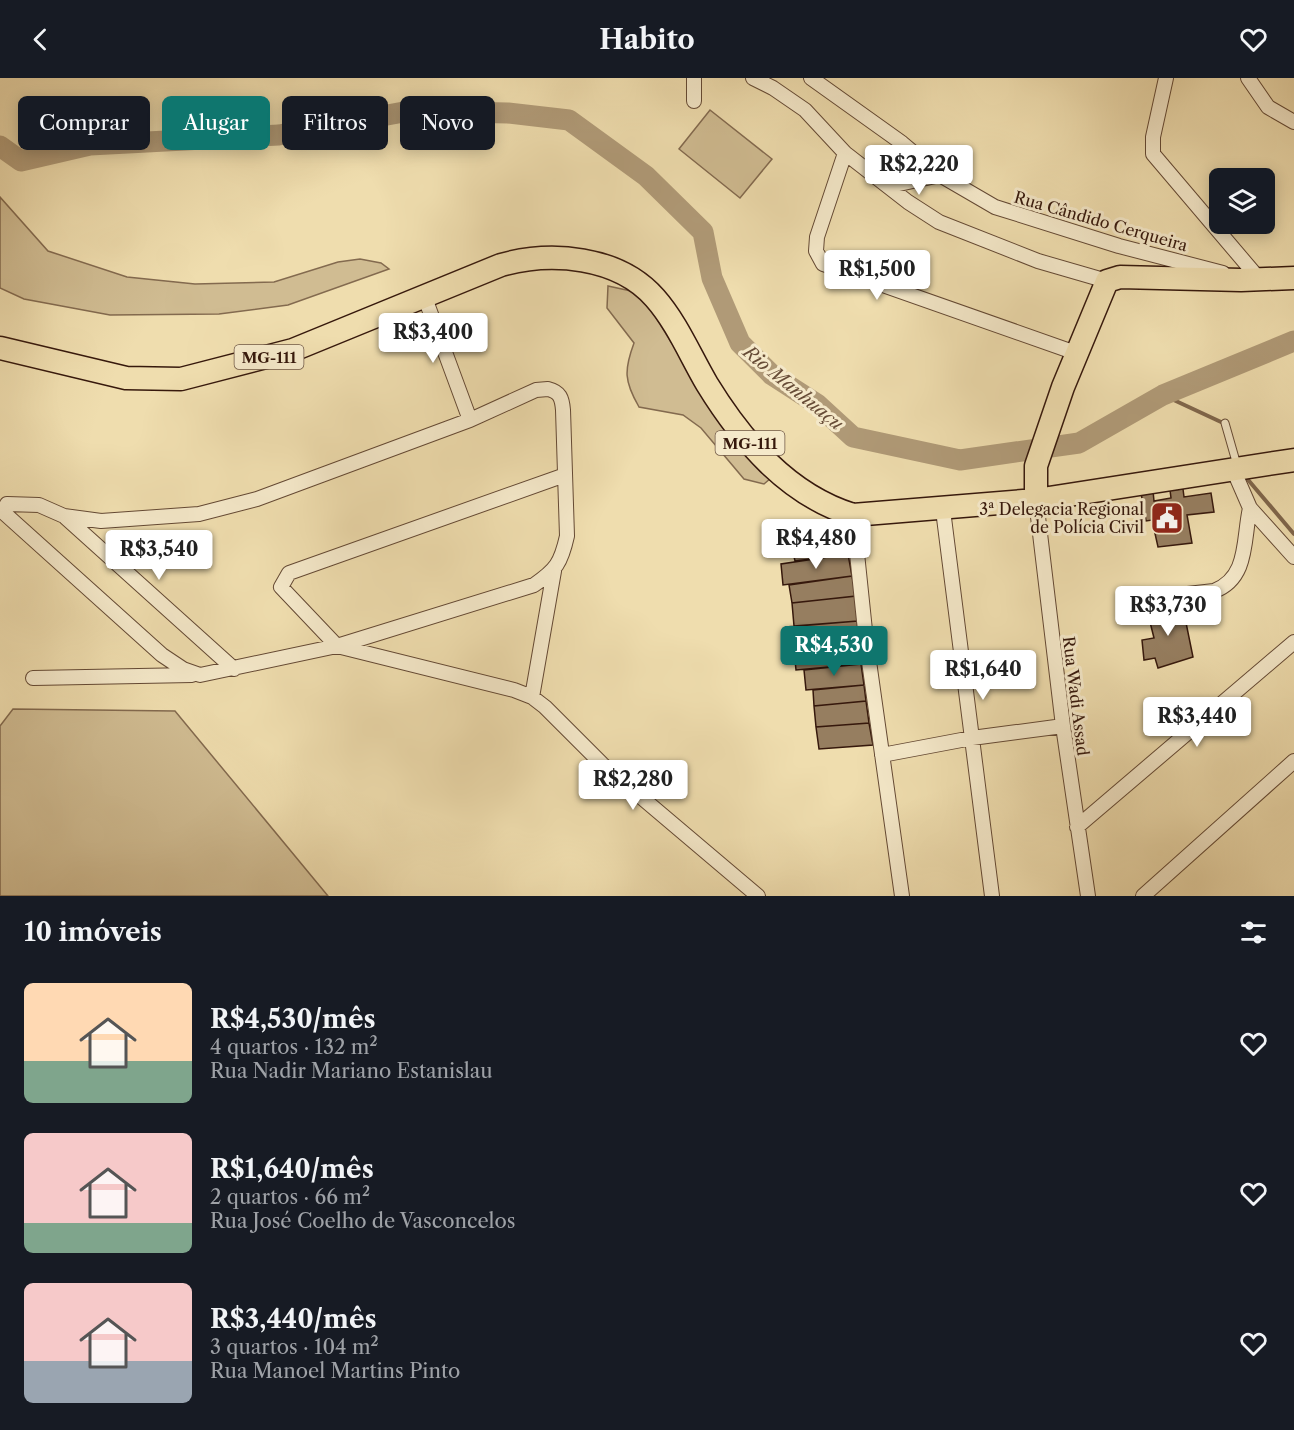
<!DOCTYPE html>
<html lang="pt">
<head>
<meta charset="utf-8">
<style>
	:root { --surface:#171b24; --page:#20242c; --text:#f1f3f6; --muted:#9ea1a6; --accent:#0f766e }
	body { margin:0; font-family:"Libre Caslon Text",serif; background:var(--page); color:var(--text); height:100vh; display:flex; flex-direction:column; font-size:22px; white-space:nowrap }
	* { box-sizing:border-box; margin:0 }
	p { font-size:20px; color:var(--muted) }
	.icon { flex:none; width:33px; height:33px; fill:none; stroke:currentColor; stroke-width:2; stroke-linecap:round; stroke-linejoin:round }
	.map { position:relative; height:818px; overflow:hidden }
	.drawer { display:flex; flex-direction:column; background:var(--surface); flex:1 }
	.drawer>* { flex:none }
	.guide { position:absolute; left:18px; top:18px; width:600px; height:54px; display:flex; gap:12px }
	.controls { position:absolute; left:1209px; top:90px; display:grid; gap:12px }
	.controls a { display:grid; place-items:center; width:66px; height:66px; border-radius:9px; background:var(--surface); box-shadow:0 3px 15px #0003; font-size:30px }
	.price { position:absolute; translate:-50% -51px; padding:0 14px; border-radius:6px; background:#fff; color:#222; font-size:20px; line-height:39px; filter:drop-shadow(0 2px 3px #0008) }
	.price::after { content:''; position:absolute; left:50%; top:36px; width:18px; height:14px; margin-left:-9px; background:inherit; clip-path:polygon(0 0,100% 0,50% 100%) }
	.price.active { background:var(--accent); color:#fff }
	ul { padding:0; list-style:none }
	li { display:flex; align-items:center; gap:18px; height:150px; padding:0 24px }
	li span { display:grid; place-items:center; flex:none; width:168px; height:120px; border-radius:9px; color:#555 }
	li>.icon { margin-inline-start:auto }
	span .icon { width:72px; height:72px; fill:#fffc; stroke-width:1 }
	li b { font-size:26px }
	h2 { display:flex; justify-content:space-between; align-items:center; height:72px; padding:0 24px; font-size:26px }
	.tag { padding:0 21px; border-radius:9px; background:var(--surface); box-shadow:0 3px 15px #0003; font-size:21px; line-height:54px }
	.tag.active { background:var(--accent); color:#fff }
	header { display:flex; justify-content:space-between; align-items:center; height:78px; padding:0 24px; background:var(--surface); font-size:27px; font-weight:700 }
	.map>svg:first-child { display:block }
	.green { fill:#d0bc92; stroke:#836a4f; stroke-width:1.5 }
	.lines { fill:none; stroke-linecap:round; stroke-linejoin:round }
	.stream { stroke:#7f664c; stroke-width:4 }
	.river { stroke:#b09a77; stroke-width:21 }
	.building { fill:#967e60; stroke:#36180c; stroke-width:1.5 }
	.lane-casing { stroke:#644934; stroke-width:9 }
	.street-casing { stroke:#644934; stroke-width:16 }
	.primary-casing { stroke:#36180c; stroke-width:25 }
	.lane { stroke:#f5e9ca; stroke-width:7 }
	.street { stroke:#f5e9ca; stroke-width:14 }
	.primary { stroke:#efddae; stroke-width:22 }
	.labels { text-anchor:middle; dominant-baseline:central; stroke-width:6; stroke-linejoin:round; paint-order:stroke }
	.shield { fill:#f5e9ca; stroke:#6f5745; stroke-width:1.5 }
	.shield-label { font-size:15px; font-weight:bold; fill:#36180c }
	.street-label { font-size:16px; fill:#36180c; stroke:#f5e9ca }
	.poi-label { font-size:16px; fill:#36180c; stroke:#f5e9ca; text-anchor:end }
	.water-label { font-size:18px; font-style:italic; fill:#674c37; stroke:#f5e9ca }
</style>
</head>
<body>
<header><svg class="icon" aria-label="back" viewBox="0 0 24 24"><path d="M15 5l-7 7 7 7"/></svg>Habito<svg class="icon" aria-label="heart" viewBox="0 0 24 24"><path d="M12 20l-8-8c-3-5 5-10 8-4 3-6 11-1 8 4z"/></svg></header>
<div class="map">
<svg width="1294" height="818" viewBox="0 0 1294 818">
	<rect width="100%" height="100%" fill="#efddae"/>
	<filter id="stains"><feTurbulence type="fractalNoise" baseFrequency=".00333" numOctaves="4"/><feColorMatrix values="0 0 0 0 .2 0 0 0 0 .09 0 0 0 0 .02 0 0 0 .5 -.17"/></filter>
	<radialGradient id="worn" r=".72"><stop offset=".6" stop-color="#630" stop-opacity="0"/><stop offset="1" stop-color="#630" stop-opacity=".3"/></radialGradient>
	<path class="green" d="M710,32L772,81L740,120L679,71Z
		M0,119L48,173L127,199L195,206L274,204L338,184L360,181L381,185L389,191L288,227L219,236L110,237L24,221L0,210Z
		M608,208L631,213L649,228L671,264L771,400L764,406L744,401L701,350L683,337L639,329C624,303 624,292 634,265L607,230Z
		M13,631L175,633L328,818H0V648Z"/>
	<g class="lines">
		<path class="stream" d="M1163,317L1221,344
			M1244,397L1294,456"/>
		<path class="river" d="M0,68L21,83L90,67L279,57L409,33L508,35L569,42L646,98L703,154L712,200L740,265L772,297L817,326L853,359L960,382L1079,365L1163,317L1294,263"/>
	</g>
	<path class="building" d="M1183,411L1184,419L1211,415L1214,434L1187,437L1192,465L1158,469L1152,442L1146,443L1141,415L1153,413L1154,423L1171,420L1170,412Z
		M844,448L848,476L795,483L789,458Z
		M848,476L852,498L783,507L781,486Z
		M852,498L856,518L792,525L789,507Z
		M856,518L858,543L794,548L792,525Z
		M1182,525L1193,579L1158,590L1155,580L1144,582L1142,562L1154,560L1149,540L1158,537L1156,529Z
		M858,543L859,566L787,572L786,549Z
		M859,566L861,586L796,592L794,572Z
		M861,586L864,607L806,612L804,592Z
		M864,607L866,623L814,628L813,612Z
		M866,623L869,645L816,649L814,628Z
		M869,645L873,667L819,671L816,649Z"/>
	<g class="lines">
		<g class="lane-casing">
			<path id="lane" d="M1225,345L1237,387"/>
		</g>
		<g class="street-casing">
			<path id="street" d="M694,0V23
				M753,0L773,10L805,32L845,75L908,124L939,144L1038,183L1107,203
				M811,0L902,65L940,97L995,129L1119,168L1223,195
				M1166,0L1153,59V76L1260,202
				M1248,0L1268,29L1294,44
				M845,75L817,159L816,173L823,186L1076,275
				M890,108L940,97
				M425,220L470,342
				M548,311C560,314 562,320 563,332L567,458C561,485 556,492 534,507L337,568L200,597L183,591L162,577L3,434L7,426L39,427L64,438L101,443L199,436L257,421L470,342L536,312Z
				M1233,391L1250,430L1294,479
				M565,397L289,495L281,509L337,568L514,612L532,619L545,629L602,686L758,818
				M1036,422L1063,648L1088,818
				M943,432L992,818
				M853,437L866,562L902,818
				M64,438L234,591
				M1126,523L1214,513C1249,500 1243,461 1250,430
				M33,600L192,597
				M532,619L554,493
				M882,677L972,660L1063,648
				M1077,749L1294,564
				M1143,818L1294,683"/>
		</g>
		<g class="primary-casing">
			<path id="primary" d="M0,270L126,300L181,301L293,272L501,187C551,173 618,178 655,220C677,245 690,277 707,306C742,363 788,417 853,437L1036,422L1294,382
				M1036,422V388L1063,309L1107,203L1120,199L1241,202L1294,200"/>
		</g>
		<use href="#lane" class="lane"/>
		<use href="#street" class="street"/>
		<use href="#primary" class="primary"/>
	</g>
	<defs>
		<g id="civic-square" transform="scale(1.725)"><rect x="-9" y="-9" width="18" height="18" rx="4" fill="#8f2418" stroke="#f5e9ca"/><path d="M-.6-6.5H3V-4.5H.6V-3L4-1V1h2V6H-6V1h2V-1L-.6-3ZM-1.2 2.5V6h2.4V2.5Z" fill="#fff"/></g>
	</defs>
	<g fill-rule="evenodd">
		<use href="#civic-square" x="1167" y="440"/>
	</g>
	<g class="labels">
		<g class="shield">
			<rect x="234.5" y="267" width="69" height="24" rx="4.5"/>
			<rect x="715.5" y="353" width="69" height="24" rx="4.5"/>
		</g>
		<g class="shield-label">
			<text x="269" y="279">MG-111</text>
			<text x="750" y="365">MG-111</text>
		</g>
		<g class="street-label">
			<text transform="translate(1101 143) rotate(16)">Rua Cândido Cerqueira</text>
			<text transform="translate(1076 618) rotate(83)">Rua Wadi Assad</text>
		</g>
		<g class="poi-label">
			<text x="1144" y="431">3ª Delegacia Regional<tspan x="1144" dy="18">de Polícia Civil</tspan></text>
		</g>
		<g class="water-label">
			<text transform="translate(793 310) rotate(39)">Rio Manhuaçu</text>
		</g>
	</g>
	<rect width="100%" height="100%" filter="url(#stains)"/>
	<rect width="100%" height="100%" fill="url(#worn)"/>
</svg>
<div class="controls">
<a><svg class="icon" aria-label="layers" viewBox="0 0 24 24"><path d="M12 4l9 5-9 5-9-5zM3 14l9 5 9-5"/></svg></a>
</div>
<b class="price" style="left:919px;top:118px">R$2,220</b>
<b class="price" style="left:877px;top:223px">R$1,500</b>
<b class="price" style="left:433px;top:286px">R$3,400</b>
<b class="price" style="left:816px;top:492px">R$4,480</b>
<b class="price" style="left:159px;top:503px">R$3,540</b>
<b class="price" style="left:1168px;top:559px">R$3,730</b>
<b class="price active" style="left:834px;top:599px">R$4,530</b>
<b class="price" style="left:983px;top:623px">R$1,640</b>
<b class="price" style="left:1197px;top:670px">R$3,440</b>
<b class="price" style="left:633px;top:733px">R$2,280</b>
<div class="guide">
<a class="tag">Comprar</a>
<a class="tag active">Alugar</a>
<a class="tag">Filtros</a>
<a class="tag">Novo</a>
</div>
</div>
<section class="drawer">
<h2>10 imóveis<svg class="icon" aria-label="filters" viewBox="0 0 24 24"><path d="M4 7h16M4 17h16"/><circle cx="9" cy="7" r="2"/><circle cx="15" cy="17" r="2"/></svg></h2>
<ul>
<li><span style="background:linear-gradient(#ffd9b3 65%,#7fa58c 0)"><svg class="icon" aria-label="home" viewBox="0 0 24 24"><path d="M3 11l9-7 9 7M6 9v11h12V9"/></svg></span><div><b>R$4,530/mês</b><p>4 quartos · 132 m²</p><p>Rua Nadir Mariano Estanislau</p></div><svg class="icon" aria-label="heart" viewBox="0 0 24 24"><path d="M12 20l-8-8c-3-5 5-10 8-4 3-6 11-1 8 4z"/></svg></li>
<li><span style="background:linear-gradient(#f6c9c9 75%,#7fa58c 0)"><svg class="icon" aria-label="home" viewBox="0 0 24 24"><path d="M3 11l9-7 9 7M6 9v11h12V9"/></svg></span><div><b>R$1,640/mês</b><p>2 quartos · 66 m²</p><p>Rua José Coelho de Vasconcelos</p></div><svg class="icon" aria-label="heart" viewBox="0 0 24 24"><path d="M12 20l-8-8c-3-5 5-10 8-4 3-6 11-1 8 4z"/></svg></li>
<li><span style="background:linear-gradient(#f6c9c9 65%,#9aa5b1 0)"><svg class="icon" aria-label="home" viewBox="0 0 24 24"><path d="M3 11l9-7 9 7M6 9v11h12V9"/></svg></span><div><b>R$3,440/mês</b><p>3 quartos · 104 m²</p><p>Rua Manoel Martins Pinto</p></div><svg class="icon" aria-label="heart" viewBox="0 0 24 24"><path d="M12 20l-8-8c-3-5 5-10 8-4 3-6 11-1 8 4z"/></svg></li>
</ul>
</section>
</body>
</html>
